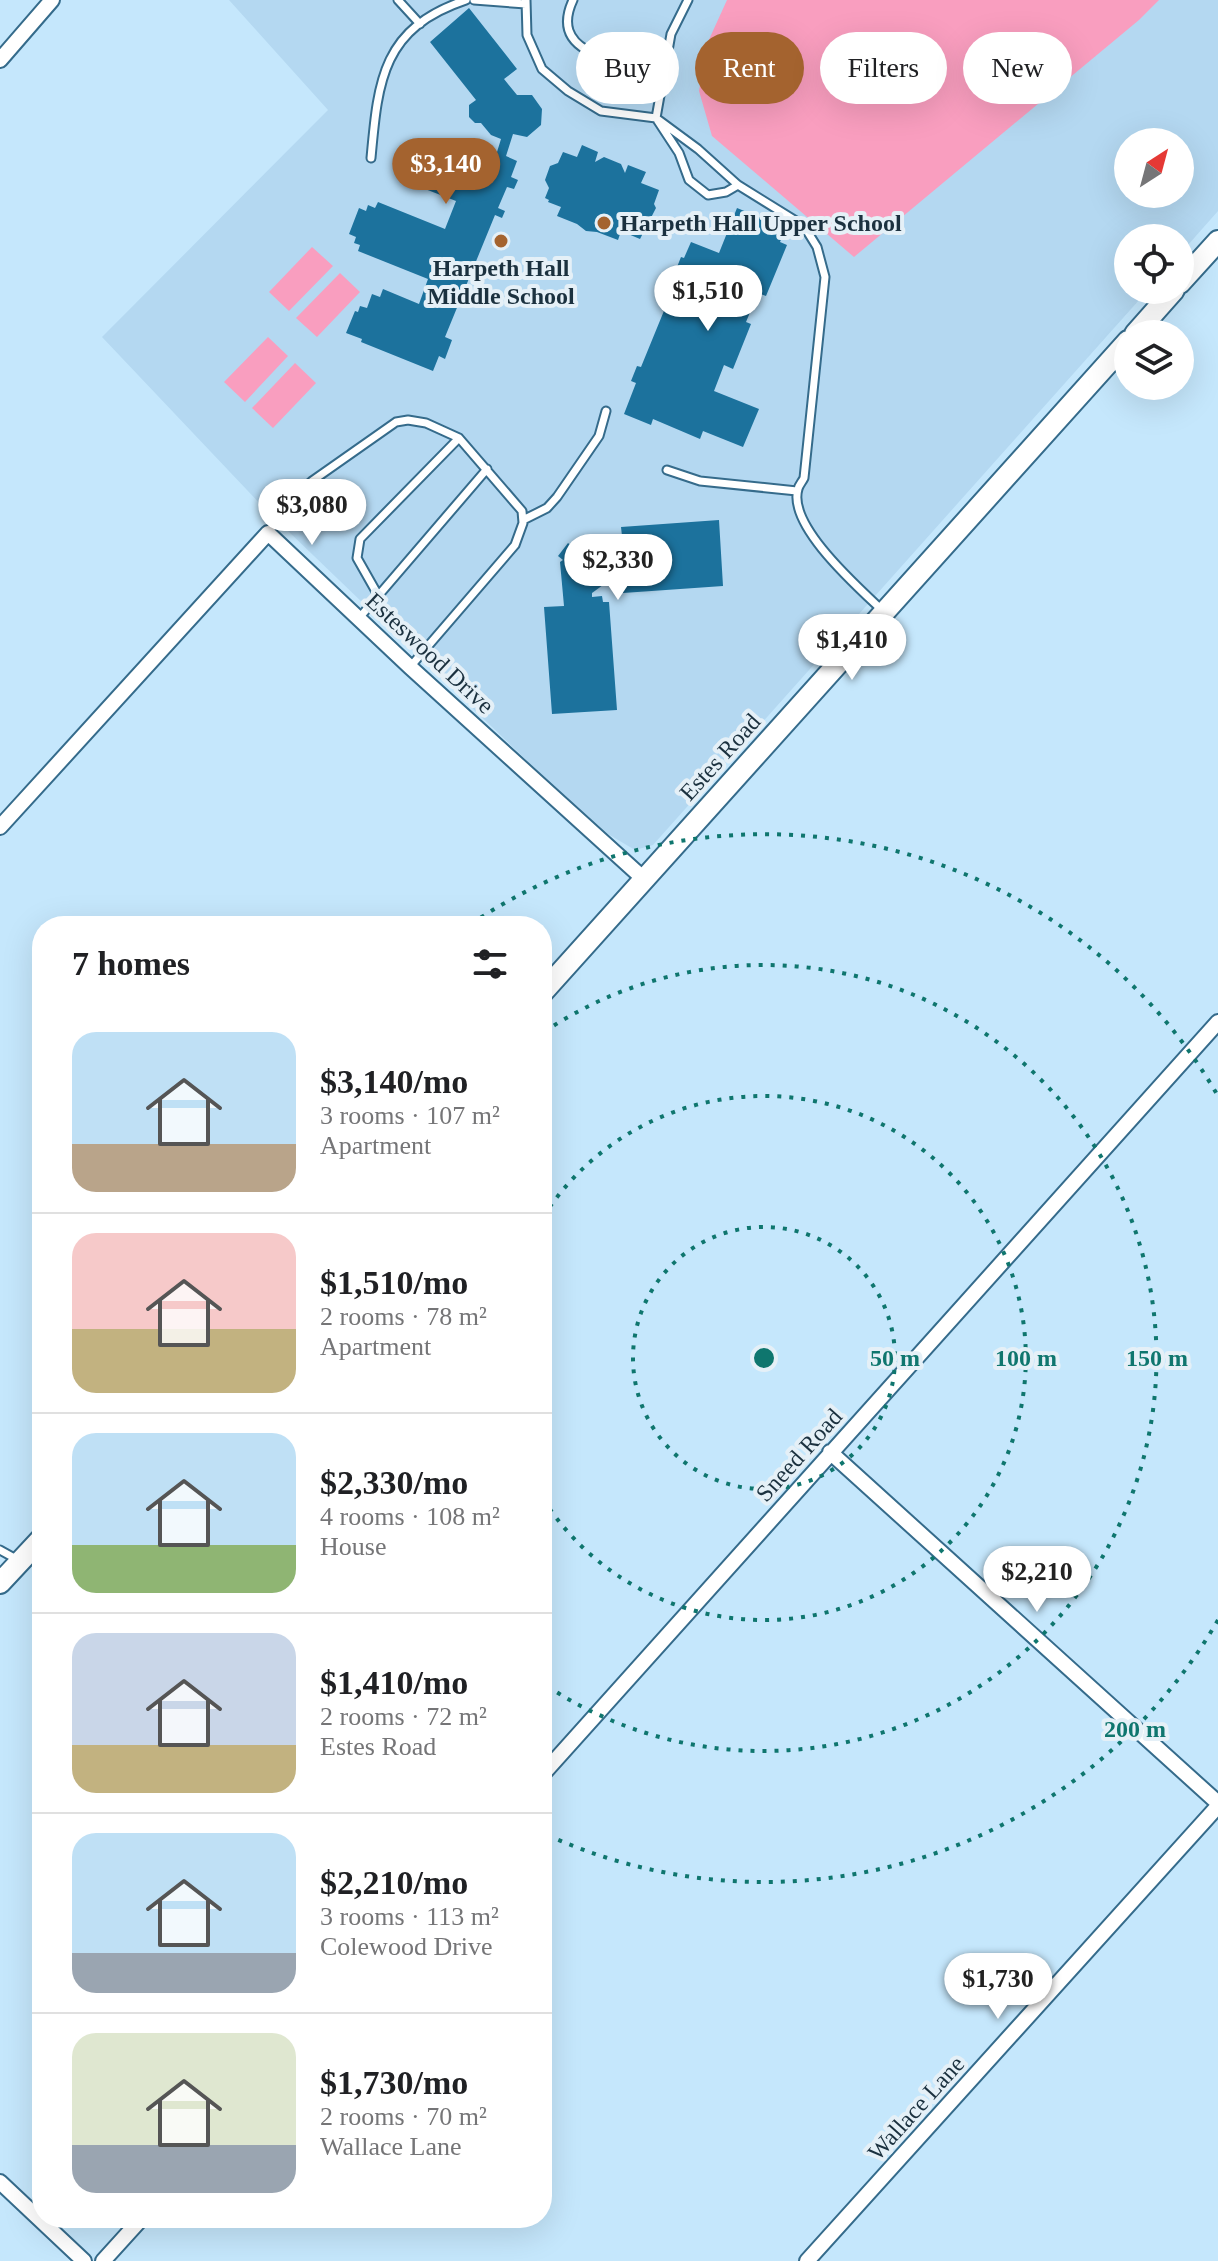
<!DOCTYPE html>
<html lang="en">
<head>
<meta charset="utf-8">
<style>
	:root { --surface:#fff; --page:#f2f2f2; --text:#202124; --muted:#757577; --line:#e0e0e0; --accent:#a4632f }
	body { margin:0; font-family:Georgia,serif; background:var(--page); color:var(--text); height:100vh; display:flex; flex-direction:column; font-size:30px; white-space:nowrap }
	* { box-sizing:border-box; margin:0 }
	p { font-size:26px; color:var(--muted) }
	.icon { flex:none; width:44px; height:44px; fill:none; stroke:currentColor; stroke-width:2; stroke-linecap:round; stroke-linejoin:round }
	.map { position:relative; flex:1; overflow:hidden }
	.drawer { position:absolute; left:32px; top:916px; width:520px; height:1312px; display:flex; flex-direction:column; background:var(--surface); border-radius:32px; box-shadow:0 8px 32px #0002 }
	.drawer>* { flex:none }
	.top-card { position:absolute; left:576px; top:32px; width:522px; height:72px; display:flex; gap:16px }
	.needle { width:52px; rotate:36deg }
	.buttons { position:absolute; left:1114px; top:128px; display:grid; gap:16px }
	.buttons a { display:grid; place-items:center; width:80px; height:80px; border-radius:50%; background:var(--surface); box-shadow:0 8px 32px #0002; font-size:40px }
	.price { position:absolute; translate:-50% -68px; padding:0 18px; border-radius:28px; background:#fff; color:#222; font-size:26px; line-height:52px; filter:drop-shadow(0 2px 4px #0008) }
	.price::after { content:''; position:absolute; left:50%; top:48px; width:24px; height:18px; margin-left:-12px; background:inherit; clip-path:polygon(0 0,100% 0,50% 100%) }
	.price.on { background:var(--accent); color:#fff }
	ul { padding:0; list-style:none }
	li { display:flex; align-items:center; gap:24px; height:200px; padding:0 40px }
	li+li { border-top:2px solid var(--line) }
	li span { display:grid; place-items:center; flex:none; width:224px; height:160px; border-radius:24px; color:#555 }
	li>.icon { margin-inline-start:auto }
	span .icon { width:96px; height:96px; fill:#fffc; stroke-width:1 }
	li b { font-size:34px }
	h2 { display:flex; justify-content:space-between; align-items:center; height:96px; padding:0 40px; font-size:34px }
	.chip { padding:0 28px; border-radius:36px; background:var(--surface); box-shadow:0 8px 32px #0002; font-size:28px; line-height:72px }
	.chip.on { background:var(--accent); color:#fff }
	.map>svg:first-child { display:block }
	.built { fill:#b4d8f1; fill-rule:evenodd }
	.green { fill:#f99ebf }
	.building { fill:#1c729d }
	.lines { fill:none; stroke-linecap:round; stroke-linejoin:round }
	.service-casing { stroke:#356b8b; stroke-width:11 }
	.minor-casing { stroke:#356b8b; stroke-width:18 }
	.secondary-casing { stroke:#356b8b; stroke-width:24 }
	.service { stroke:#fff; stroke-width:7 }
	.minor { stroke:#fff; stroke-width:14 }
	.secondary { stroke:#fff; stroke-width:20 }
	.ring { fill:none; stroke:#0f766e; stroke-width:4; stroke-dasharray:4 8 }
	.poi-dot { fill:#a4632f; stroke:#e5f0f7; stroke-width:3 }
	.labels { text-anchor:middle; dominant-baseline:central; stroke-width:8; stroke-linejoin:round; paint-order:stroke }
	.poi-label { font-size:24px; font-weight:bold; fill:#1b313f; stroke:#e5f0f7; text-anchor:start }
	.street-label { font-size:24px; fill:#1b313f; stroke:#e5f0f7 }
	.centre { fill:#0f766e; stroke:#e5f0f7; stroke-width:4 }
	.ring-label { font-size:24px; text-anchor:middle; font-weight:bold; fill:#0f766e; stroke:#e5f0f7; stroke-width:8; stroke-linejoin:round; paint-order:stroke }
</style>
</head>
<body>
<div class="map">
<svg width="1218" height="2261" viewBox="0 0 1218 2261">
	<rect width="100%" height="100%" fill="#c5e7fc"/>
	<path class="built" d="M229,0H1218V211L1180,254V238H1128V290H1148L653,845L635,850L608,834L543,776L263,507L102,337L328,110ZM1128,142H1180V194H1128Z"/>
	<path class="green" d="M727,0H1159L1139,20L854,257L712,136L699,91L707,44Z
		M312,247L333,266L289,311L269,292Z
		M340,273L360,292L317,337L296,318Z
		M268,337L288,356L245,402L224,382Z
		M295,363L316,383L273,428L252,408Z"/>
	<path class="building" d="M469,8L517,69L504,79L517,95H532L542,109L541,125L527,137L513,134L506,156L517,161L511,177L518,180L514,189L507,187L498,208L505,211L502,218L495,215L445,337L452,340L445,359L439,356L433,371L361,342L362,339L346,333L355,311L358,312L360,306L367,308L372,294L380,297L383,289L419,304L428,279L358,251L360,245L354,243L356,237L349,234L359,208L366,211L368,205L375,208L378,202L445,229L456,201L407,182L424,141L475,161L481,146L497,152L501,139L491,135L481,123H475L469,117V105L476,100L430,42Z
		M582,145L598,152L595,162L604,157L621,164L625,173L628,165L646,172L641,183L659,190L654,204L656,208L640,239L621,231L618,240L597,232L586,231L577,224L557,216L561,207L548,202L549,200L545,198L549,188L545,180L550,166L558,163L563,152L577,157Z
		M737,208L786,228L780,242L787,245L766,296L758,293L746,322L751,324L733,369L724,365L714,391L759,409L743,447L703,431L700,439L653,419L651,425L624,414L636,383L631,381L637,366L641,367L677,279L673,277L681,257L684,258L691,242L719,253Z
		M719,520L723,586L623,593V584L611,585L610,574L603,585L592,593V597L602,596L603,602H609L617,710L552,714L544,607L564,606L560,562L563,560L558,556L568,543L574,548L583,539L591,547L623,545L621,527Z"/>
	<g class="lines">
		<g class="service-casing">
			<path id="service" d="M398,0L420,24
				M474,0L526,4
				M526,0L527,35L542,69L568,91L601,111L656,118L698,149L738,185L804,226L817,247L825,277L804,478C802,482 799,485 798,489C787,526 860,589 884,612
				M573,0C546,58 626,62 664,70
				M688,0L671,34L656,118L679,153L689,180L708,195L726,192L738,185
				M371,158C378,81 382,28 466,0
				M667,470L700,481L797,491
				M523,520L547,508L557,497L599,436L606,411
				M268,533L289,502L312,481L396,422L408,420L426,423L459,438L522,511L523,523L515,545L410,667
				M378,595L357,558L360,539L459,438
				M360,617L487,469
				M0,1550L18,1560"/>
		</g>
		<g class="minor-casing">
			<path id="minor" d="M0,60L52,0
				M0,827L268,533L410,667L645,880
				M830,1452L1218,1803
				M542,1775L1218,1022
				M0,2182L84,2261
				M103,2261L142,2218
				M807,2261L1218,1806"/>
		</g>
		<g class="secondary-casing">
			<path id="secondary" d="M1180,283L1218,241
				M1135,334L1174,290
				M542,993L1128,341
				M0,1583L42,1538"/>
		</g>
		<use href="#service" class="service"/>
		<use href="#minor" class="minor"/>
		<use href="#secondary" class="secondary"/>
	</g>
	<g class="ring">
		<circle cx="764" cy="1358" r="131"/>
		<path d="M543 1217A262 262 0 1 1 543 1499"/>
		<path d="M544 1032A393 393 0 1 1 544 1684"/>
		<path d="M1218 1620A524 524 0 0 1 543 1833M471 924A524 524 0 0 1 1218 1096"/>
	</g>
	<g class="poi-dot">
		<circle cx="604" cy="223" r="8"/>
		<circle cx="501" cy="241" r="8"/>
	</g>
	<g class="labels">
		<g class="poi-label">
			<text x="620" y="223">Harpeth Hall Upper School</text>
			<text x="501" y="268" text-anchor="middle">Harpeth Hall<tspan x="501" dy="28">Middle School</tspan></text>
		</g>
		<g class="street-label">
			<text transform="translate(430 653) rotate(43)">Esteswood Drive</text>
			<text transform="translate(720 757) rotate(-48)">Estes Road</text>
			<text transform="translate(799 1455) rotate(-48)">Sneed Road</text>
			<text transform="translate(916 2108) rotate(-48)">Wallace Lane</text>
		</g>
	</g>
	<circle cx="764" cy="1358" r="12" class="centre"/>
	<g class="ring-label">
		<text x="895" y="1366">50 m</text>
		<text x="1026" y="1366">100 m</text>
		<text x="1157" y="1366">150 m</text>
		<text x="1135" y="1737">200 m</text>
	</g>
</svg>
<div class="buttons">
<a><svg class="needle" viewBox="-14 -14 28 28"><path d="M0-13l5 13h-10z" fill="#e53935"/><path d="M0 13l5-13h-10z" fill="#757577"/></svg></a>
<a><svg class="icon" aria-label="locate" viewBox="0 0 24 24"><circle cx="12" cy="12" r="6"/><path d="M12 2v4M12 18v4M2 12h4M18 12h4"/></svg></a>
<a><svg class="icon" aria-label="layers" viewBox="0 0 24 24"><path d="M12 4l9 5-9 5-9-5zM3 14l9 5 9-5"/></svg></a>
</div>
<b class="price on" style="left:446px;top:206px">$3,140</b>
<b class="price" style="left:708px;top:333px">$1,510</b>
<b class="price" style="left:312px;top:547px">$3,080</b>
<b class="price" style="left:618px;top:602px">$2,330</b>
<b class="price" style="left:852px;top:682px">$1,410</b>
<b class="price" style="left:1037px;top:1614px">$2,210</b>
<b class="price" style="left:998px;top:2021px">$1,730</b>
<div class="top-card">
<a class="chip">Buy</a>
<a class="chip on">Rent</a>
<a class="chip">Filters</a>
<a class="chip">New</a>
</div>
<section class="drawer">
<h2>7 homes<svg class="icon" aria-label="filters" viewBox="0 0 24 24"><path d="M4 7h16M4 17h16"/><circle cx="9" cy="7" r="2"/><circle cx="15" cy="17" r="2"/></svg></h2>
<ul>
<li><span style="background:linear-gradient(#bfe0f5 70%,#b9a48a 0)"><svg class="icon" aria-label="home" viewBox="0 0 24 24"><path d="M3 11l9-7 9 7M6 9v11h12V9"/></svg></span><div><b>$3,140/mo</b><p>3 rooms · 107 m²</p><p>Apartment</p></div></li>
<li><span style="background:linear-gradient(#f6c9c9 60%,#c2b280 0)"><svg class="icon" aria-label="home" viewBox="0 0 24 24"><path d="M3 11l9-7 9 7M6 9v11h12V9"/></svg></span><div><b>$1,510/mo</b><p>2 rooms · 78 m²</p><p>Apartment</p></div></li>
<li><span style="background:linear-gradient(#bfe0f5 70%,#8fb573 0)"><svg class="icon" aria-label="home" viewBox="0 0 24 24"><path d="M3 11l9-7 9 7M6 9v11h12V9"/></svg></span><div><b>$2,330/mo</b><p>4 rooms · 108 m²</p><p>House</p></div></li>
<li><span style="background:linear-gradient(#c9d6e8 70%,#c2b280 0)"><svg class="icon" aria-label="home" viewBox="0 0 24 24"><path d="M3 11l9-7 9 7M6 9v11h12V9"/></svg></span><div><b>$1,410/mo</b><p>2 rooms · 72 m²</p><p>Estes Road</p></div></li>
<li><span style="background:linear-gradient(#bfe0f5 75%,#9aa5b1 0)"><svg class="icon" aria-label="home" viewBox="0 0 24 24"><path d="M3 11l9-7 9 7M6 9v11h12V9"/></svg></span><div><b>$2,210/mo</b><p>3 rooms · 113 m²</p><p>Colewood Drive</p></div></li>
<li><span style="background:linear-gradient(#dfe7d0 70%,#9aa5b1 0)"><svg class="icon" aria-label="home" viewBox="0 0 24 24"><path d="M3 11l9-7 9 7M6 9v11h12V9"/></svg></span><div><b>$1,730/mo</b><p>2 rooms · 70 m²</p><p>Wallace Lane</p></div></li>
</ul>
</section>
</div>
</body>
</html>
